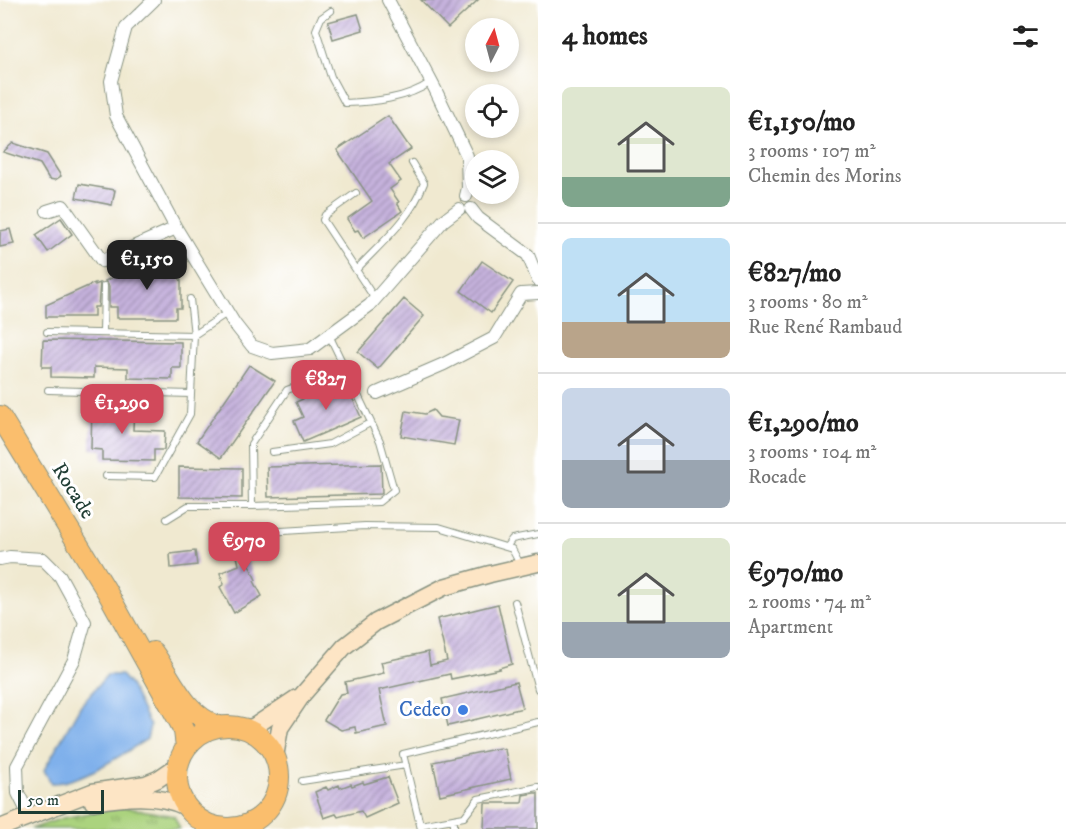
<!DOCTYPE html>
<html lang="en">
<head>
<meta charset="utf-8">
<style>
	:root { --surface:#fff; --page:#f6f6f6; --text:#222; --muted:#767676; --line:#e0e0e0; --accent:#d1495b }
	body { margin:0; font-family:"IM FELL DW Pica",serif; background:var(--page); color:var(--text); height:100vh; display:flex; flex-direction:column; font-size:22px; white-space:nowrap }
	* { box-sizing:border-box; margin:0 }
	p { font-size:20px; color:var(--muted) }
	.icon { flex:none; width:33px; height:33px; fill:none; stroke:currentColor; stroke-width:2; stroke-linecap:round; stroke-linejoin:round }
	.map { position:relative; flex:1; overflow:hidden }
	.drawer { display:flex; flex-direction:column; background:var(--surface); width:528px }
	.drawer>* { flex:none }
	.needle { width:39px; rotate:6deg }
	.buttons { position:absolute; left:465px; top:18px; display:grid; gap:12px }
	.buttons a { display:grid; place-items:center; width:54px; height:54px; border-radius:50%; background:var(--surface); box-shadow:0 3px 9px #0003; font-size:30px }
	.scale { position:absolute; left:18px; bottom:15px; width:86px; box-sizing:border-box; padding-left:6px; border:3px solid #1f3d34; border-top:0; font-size:16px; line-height:21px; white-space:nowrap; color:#1f3d34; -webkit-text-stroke:4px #fff; paint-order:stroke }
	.price { position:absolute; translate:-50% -51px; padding:0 14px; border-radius:12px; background:var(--accent); color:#fff; font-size:20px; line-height:39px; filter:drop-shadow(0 2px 3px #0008) }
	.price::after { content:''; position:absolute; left:50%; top:36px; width:18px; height:14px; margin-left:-9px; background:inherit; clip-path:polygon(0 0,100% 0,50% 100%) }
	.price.current { background:#222; color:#fff }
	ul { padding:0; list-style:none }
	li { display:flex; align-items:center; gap:18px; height:150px; padding:0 24px }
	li+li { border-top:2px solid var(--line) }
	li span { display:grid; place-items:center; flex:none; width:168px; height:120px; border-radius:9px; color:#555 }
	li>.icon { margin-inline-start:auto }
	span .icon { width:72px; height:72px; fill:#fffc; stroke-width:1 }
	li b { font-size:26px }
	h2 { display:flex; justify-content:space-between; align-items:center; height:72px; padding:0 24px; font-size:26px }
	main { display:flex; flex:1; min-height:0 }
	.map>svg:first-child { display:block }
	.grass { fill:url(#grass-tufts); stroke:#658859; stroke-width:1.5 }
	.water { fill:#7fb0eb; stroke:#4f7690; stroke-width:1.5 }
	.building { fill:url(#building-hatch) }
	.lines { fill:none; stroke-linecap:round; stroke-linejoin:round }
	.service-casing { stroke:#889382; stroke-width:8 }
	.minor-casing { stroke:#889382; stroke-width:14 }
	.secondary-casing { stroke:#889382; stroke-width:19 }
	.primary-casing { stroke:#889382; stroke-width:22 }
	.service { stroke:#fff; stroke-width:6 }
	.minor { stroke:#fff; stroke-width:12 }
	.secondary { stroke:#fde5c5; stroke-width:16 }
	.primary { stroke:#fabe6d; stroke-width:20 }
	.shop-dot { fill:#3f7fe0; stroke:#fff; stroke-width:2 }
	.labels { text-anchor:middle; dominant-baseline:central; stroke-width:6; stroke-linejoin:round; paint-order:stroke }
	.street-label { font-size:21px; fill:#1f3d34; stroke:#fff }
	.shop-label { font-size:21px; fill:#366cbe; stroke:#fff; text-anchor:end }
</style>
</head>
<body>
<main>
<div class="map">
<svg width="538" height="829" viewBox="0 0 538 829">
	<defs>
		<pattern id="grass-tufts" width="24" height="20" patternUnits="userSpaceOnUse" patternTransform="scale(1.5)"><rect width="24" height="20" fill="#abd37e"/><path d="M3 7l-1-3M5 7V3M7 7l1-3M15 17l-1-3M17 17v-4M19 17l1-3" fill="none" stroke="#8bac68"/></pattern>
		<pattern id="building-hatch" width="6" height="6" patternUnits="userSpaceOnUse" patternTransform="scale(1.5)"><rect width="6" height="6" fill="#c6b2dd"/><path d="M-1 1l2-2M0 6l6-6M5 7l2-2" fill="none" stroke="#a092b4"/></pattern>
	</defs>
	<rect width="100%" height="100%" fill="#fff"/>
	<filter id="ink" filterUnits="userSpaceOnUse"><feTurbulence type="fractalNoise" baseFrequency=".0167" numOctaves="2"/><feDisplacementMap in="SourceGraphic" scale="12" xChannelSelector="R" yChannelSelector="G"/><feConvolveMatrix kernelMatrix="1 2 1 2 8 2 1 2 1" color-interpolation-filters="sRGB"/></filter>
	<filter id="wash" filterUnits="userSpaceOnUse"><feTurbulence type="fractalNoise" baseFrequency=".008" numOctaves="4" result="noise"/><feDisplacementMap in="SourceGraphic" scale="24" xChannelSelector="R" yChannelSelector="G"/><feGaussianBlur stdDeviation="1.35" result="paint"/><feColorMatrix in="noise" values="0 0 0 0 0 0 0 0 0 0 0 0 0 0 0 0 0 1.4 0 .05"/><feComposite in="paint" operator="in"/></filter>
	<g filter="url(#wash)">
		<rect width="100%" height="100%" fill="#f0e9d0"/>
		<path class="grass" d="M123,807L174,816L180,829H31L63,818Z"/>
		<path class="water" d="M107,675H121L130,685L150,726L147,739C123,754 80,784 51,783L44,770L81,705Z"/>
		<g id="blocks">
			<path class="building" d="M421,0H478L448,28Z
				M358,14L363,30L333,39L328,22Z
				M388,116L411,149L389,164L401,181L390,189L399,202L397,203L402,211L363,238L358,230L355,231L347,219L372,201L337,150Z
				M13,143L47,154L61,176L55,180L49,179L40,164L3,152Z
				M79,184L115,190L112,205L76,198Z
				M61,218L72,234L48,252L36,235Z
				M10,229L14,244L0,247V231Z
				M165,253L181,281V308H176V318H117V307H109V286L105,281Z
				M482,261L513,282L491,313L461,291Z
				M95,283V285L100,283L98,307H94V317H46V305Z
				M404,299L424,316L378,369L358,352Z
				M43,340L181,342V368H172V379L128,378V368L94,367V378L51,377V367H42Z
				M249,365L275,381L221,458L197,441Z
				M344,380L361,417L303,442L294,421L303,417L296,402Z
				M92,404H134L133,430L165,431L164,450H154V461L102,460V450L91,449Z
				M433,410L439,417L459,420L454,445L401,436L406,411L425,414Z
				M381,464L382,493L381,494L268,497L267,467Z
				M179,467L242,468V498L179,497Z
				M272,537V554L245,556L256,580L254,581L262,596L234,613L220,587L224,584L220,573L239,565L233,539Z
				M195,551L197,565L171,568L170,554Z
				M498,604L512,664L499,668L500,669L451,679L450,674L379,690L387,726L356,733L355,727L341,730L324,720L340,694L347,693L345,682L384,673L381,662L428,652L430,665L447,661L437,619Z
				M516,682L523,708L448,726L442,699Z
				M500,748L505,750L511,779L440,795L433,762Z
				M388,777L398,803L365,818L361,811L338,817L336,814L324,818L315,792L326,787L328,790L339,785L340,788L351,784L352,786L363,782L364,784Z
				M534,793H538V829H484L485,803H522L523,795Z"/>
		</g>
	</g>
	<g filter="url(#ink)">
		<use href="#blocks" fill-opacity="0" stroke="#889382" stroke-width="1.5"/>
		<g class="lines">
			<g class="service-casing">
				<path id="service" d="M331,11L321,18L316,30L331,77L345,103C373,102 407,99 431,82
					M356,270L323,220L325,215L356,193
					M375,299L356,270C383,241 410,220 424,183L412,163
					M47,332L194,335L227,313
					M103,333L104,286
					M329,335L380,441L394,490L379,502L252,506L251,444L287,390L344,368
					M48,390L191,394
					M272,452L330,444L370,423
					M106,476L155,477L190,414L194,335L190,299
					M167,519L188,506H252
					M216,535L365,526L439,527L512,549L521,566
					M507,546L512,539L538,534
					M515,602L538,689
					M302,781L406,765
					M454,819V829
					M420,825L464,817L478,799L538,787
					M421,829L403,754L538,722"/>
			</g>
			<g class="minor-casing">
				<path id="minor" d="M154,0L126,27L111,81L116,116L176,228L234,323L252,346L272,353L310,349L370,305L443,221L459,209
					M388,0L435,89L467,156L468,188L466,196
					M471,209L478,218L528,255L538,280
					M47,211L63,206L102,261L176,228
					M377,393L444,364L494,338L521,294L538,293
					M0,559L10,557L43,559L60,576L85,622L74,660L17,766L18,793L30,817
					M203,829L205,823"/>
			</g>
			<g class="secondary-casing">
				<path id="secondary" d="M247,729L255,726L297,698
					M275,757L280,728L303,694L345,646L376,622L444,587L490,574L538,563
					M93,802C124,797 157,793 186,807
					M0,828L92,792L146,784L158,779L177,766"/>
			</g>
			<g class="primary-casing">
				<path id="primary" d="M0,416L106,590L180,723L184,731L186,747
					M153,652C172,678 185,716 219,726
					M177 777a51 51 0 1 1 102 0a51 51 0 1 1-102 0Z"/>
			</g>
			<use href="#service" class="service"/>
			<use href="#minor" class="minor"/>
			<use href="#secondary" class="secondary"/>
			<use href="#primary" class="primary"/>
		</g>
	</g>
	<circle class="shop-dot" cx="463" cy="710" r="6"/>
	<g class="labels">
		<g class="street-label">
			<text transform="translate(73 491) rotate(58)">Rocade</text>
		</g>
		<g class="shop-label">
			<text x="451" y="710">Cedeo</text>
		</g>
	</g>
</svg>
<div class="buttons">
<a><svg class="needle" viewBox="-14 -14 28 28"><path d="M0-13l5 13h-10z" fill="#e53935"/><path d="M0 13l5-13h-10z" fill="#767676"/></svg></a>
<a><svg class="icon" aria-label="locate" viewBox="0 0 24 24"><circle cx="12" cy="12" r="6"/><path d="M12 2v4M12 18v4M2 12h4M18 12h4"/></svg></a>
<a><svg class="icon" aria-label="layers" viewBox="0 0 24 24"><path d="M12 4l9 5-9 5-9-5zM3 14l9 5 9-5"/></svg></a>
</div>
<div class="scale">50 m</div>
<b class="price current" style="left:147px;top:291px">€1,150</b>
<b class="price" style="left:326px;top:411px">€827</b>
<b class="price" style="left:122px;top:435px">€1,290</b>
<b class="price" style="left:244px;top:573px">€970</b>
</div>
<section class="drawer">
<h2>4 homes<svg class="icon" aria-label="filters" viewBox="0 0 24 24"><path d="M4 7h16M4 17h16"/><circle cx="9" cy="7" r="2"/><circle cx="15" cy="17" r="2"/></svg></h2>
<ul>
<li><span style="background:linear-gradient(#dfe7d0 75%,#7fa58c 0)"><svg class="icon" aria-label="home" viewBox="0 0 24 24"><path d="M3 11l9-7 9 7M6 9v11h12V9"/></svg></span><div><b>€1,150/mo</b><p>3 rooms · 107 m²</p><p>Chemin des Morins</p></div></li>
<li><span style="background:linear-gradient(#bfe0f5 70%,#b9a48a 0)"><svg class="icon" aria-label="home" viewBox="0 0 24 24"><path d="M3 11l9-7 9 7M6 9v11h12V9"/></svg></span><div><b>€827/mo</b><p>3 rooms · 80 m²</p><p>Rue René Rambaud</p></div></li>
<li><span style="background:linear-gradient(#c9d6e8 60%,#9aa5b1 0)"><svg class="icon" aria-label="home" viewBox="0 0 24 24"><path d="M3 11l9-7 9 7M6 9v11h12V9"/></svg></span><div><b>€1,290/mo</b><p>3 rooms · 104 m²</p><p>Rocade</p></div></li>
<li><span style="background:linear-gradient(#dfe7d0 70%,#9aa5b1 0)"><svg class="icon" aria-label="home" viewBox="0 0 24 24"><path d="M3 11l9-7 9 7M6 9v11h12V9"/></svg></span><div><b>€970/mo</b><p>2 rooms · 74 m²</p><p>Apartment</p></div></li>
</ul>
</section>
</main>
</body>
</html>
